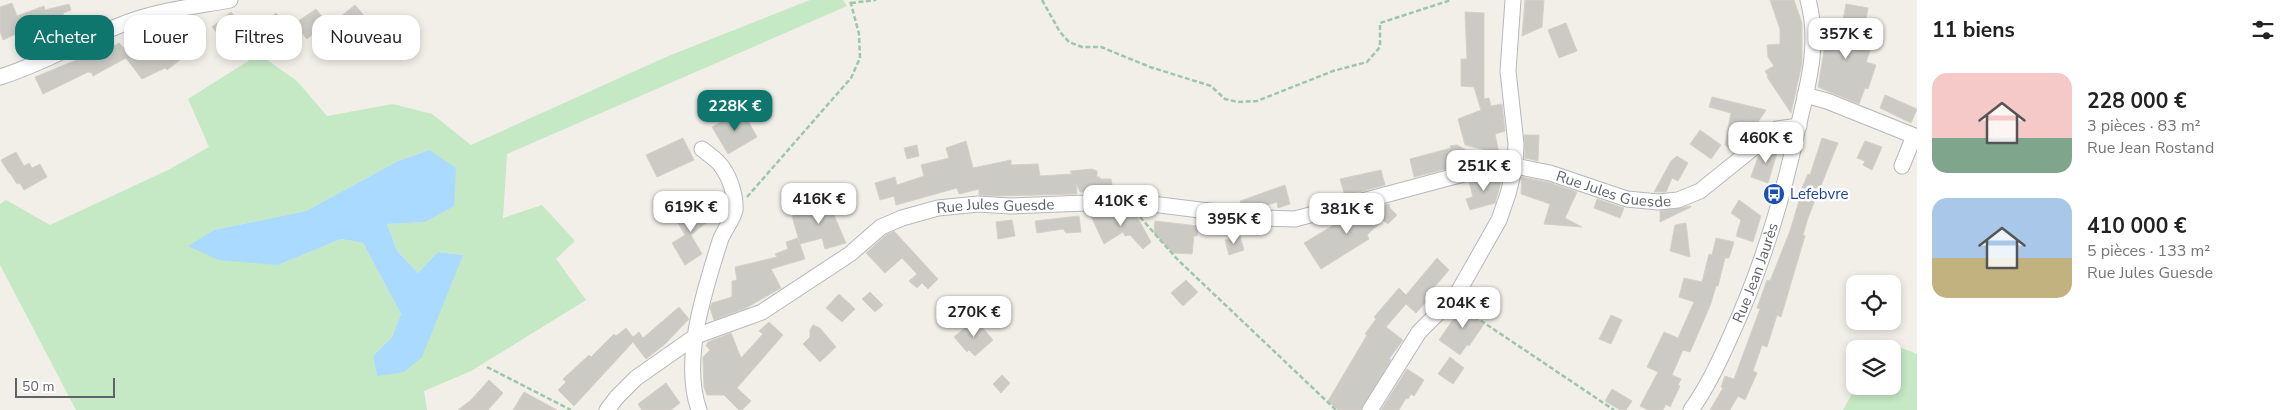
<!DOCTYPE html>
<html lang="fr">
<head>
<meta charset="utf-8">
<style>
	:root { --surface:#fff; --page:#f6f6f6; --text:#222; --muted:#767676; --accent:#0f766e }
	body { margin:0; font-family:"Nunito Sans",sans-serif; background:var(--page); color:var(--text); height:100vh; display:flex; flex-direction:column; font-size:19px; white-space:nowrap }
	* { box-sizing:border-box; margin:0 }
	p { font-size:16px; color:var(--muted) }
	.icon { flex:none; width:28px; height:28px; fill:none; stroke:currentColor; stroke-width:2; stroke-linecap:round; stroke-linejoin:round }
	.map { position:relative; flex:1; overflow:hidden }
	.side { display:flex; flex-direction:column; background:var(--surface); width:375px }
	.side>* { flex:none }
	.banner { position:absolute; left:15px; top:15px; width:475px; height:45px; display:flex; gap:10px }
	.controls { position:absolute; left:1846px; top:275px; display:grid; gap:10px }
	.controls a { display:grid; place-items:center; width:55px; height:55px; border-radius:10px; background:var(--surface); box-shadow:0 2px 8px #0003; font-size:25px }
	.scale { position:absolute; left:15px; bottom:12px; width:100px; box-sizing:border-box; padding-left:5px; border:2px solid #5f6368; border-top:0; font-size:14px; line-height:18px; white-space:nowrap; color:#5f6368; -webkit-text-stroke:4px #fff; paint-order:stroke }
	.price { position:absolute; translate:-50% -42px; padding:0 11px; border-radius:10px; background:#fff; color:#222; font-size:16px; line-height:32px; filter:drop-shadow(0 1px 2px #0008) }
	.price::after { content:''; position:absolute; left:50%; top:30px; width:15px; height:11px; margin-left:-8px; background:inherit; clip-path:polygon(0 0,100% 0,50% 100%) }
	.price.active { background:var(--accent); color:#fff }
	ul { padding:0; list-style:none }
	li { display:flex; align-items:center; gap:15px; height:125px; padding:0 15px }
	li span { display:grid; place-items:center; flex:none; width:140px; height:100px; border-radius:15px; color:#555 }
	li>.icon { margin-inline-start:auto }
	span .icon { width:60px; height:60px; fill:#fffc; stroke-width:1 }
	li b { font-size:21px }
	h2 { display:flex; justify-content:space-between; align-items:center; height:60px; padding:0 15px; font-size:21px }
	.pill { padding:0 18px; border-radius:15px; background:var(--surface); box-shadow:0 2px 8px #0003; font-size:18px; line-height:45px }
	.pill.active { background:var(--accent); color:#fff }
	main { display:flex; flex:1; min-height:0 }
	.map>svg:first-child { display:block }
	.green { fill:#c5e8c5; fill-rule:evenodd }
	.water { fill:#aadaff }
	.building { fill:#cccac5; stroke:#d6d1c6 }
	.lines { fill:none; stroke-linecap:round; stroke-linejoin:round }
	.minor-casing { stroke:#b5b8bc; stroke-width:17 }
	.path { stroke:#9cc7a9; stroke-width:2.5; stroke-dasharray:5 2.5; stroke-linecap:butt }
	.minor { stroke:#fff; stroke-width:15 }
	.labels { text-anchor:middle; dominant-baseline:central; stroke-width:5; stroke-linejoin:round; paint-order:stroke }
	.street-label { font-size:15px; fill:#5f6368; stroke:#fff }
	.transit-label { font-size:15px; fill:#164399; stroke:#fff; text-anchor:start }
</style>
</head>
<body>
<main>
<div class="map">
<svg width="1917" height="410" viewBox="0 0 1917 410">
	<rect width="100%" height="100%" fill="#f1efe8"/>
	<path class="green" d="M810,0H843L847,6L507,154L503,218L542,205L575,241L556,259L586,300L471,371L424,391L427,410H76L0,265V204L6,200L50,225L168,170L209,147L188,99L259,54L297,81L327,116L393,104L432,114L471,145L666,57ZM429,150L425,222L387,224L397,251L418,273L438,252L463,255L377,376L373,356L392,337L401,314L363,243L341,239L278,265L189,246L214,230L306,211L396,162Z
		M1881,340L1917,354V410H1843L1856,386H1892V349H1876Z"/>
	<path class="water" d="M429,150L456,168L454,206L425,222L387,224L397,251L418,273L438,252L463,255L422,357L404,372L377,376L373,356L392,337L401,314L363,243L341,239L278,265L219,260L188,246L214,230L306,211L396,162Z"/>
	<path class="building" d="M1525,0H1544L1542,27L1522,36Z
		M1770,0H1794L1802,23V63L1791,113L1767,77L1768,76L1765,71L1774,66L1768,57L1767,45L1780,44V29Z
		M12,3L17,16L44,6L45,10L69,4L71,10L63,13L70,31L54,37L48,19L3,40L0,31V7Z
		M1846,4L1868,8L1866,20L1860,19L1859,25L1854,24L1850,47L1870,51L1866,62L1876,65L1868,89L1865,88L1859,104L1818,87L1827,33L1840,36Z
		M355,5L367,19L348,36L335,21Z
		M316,9L327,23L307,39L294,24Z
		M231,12L246,30L228,46L212,27Z
		M1465,12L1484,13V99L1489,98L1491,106L1502,104L1505,131L1495,134L1499,153L1465,145L1458,119L1481,110L1474,87L1461,86V59H1467Z
		M276,13L287,26L266,43L261,37L253,44L244,33L258,21L261,25Z
		M1566,23L1577,51L1559,58L1548,30Z
		M179,37L190,52L167,70L165,68L142,79L126,58L93,76L92,73L88,72L43,94L35,77L96,52L98,55L119,43L124,48L137,40L151,58Z
		M1885,95L1917,109L1911,123L1880,108Z
		M1712,97L1766,110L1744,143L1733,152L1725,145L1731,113L1709,107Z
		M742,110L757,137L728,154L712,127Z
		M1700,130L1721,145L1711,159L1690,144Z
		M1524,135H1539L1538,161L1525,158Z
		M683,138L694,160L657,177L646,155Z
		M1822,138L1838,143L1808,218L1803,235L1805,236L1781,317L1777,315L1767,347L1762,345L1753,371L1757,373L1745,400L1738,396L1730,410H1710L1723,388L1721,387L1725,376L1734,379L1760,309L1757,308L1767,280L1770,281L1790,231L1799,201L1797,200L1808,174L1810,175Z
		M966,141L973,168L1011,160V165L1038,164L1040,176L1072,174L1070,171L1092,169L1097,171V177H1100V179H1111L1113,190L1080,192L1076,183L1077,194L998,196L979,195V189L959,194L957,188L896,205L894,196L880,200L875,183L895,177L897,185L924,176L921,165L949,158L946,148Z
		M1865,141L1882,147L1872,170L1863,165L1865,161L1857,158Z
		M1776,142L1780,143L1768,183L1751,177L1758,157Z
		M917,145L919,156L907,159L904,148Z
		M1457,145L1483,160L1414,177L1410,159L1451,148L1450,146Z
		M16,152L24,166L29,163L32,168L40,164L47,177L24,190L20,183L17,184L10,173H9L1,160Z
		M1677,156L1688,163L1678,181L1672,178L1666,192H1654L1671,161Z
		M1381,170L1385,185L1345,196L1340,179Z
		M1498,175H1503L1495,203L1470,210L1466,199L1473,197L1469,182Z
		M1522,177L1548,182L1577,192L1565,218L1582,227L1544,224L1550,204L1521,194Z
		M1285,185L1290,204L1278,208L1277,202L1257,208L1242,206L1240,201Z
		M827,197L832,213H833L846,243L825,249L822,238L800,244L792,216L814,208L813,205L816,203L815,201Z
		M1597,199L1624,208L1620,218L1594,208Z
		M1739,200L1761,216L1753,242L1736,236L1741,220L1731,213Z
		M706,204L713,215L705,220L707,222L691,235L702,254L685,265L672,243L685,235L676,220Z
		M1389,204L1390,208L1397,215L1388,224L1383,220L1367,235L1369,239L1321,269L1304,243L1352,214Z
		M1691,206V207L1660,222V211Z
		M1119,209L1134,211L1151,242L1143,249L1130,235L1125,236L1123,232L1104,244L1091,216L1116,214L1115,210Z
		M1079,216L1081,232L1066,233L1063,229L1037,233L1035,221Z
		M1012,220L1015,236L998,239L996,222Z
		M1155,221L1198,226L1197,236H1194L1192,254L1173,253L1154,233Z
		M1686,223L1690,257L1670,251L1675,225Z
		M894,231L938,279L928,289L922,283L917,288L909,281L917,274L902,258L885,273L866,253L886,235Z
		M1240,236L1244,250L1229,255L1225,240Z
		M798,238L805,259L771,269L781,288L746,308L714,320L710,308L712,303L732,297V281L737,280L735,267L777,257L775,254L788,249L786,242Z
		M1716,238L1734,242L1729,258H1725L1718,286H1716L1710,306L1690,352L1683,350L1672,375L1681,379L1678,385L1680,386L1670,407L1666,404L1663,410H1648L1640,406L1658,372L1647,367L1664,332L1678,338L1694,302L1679,297L1684,278L1702,282L1709,254L1712,255Z
		M1437,258L1449,270L1432,290L1435,292L1416,313L1406,304L1386,327L1403,340L1389,359L1391,360L1361,410H1338L1328,401L1367,335L1365,334L1376,319L1374,317L1399,288L1406,295Z
		M1186,280L1198,292L1183,306L1171,293Z
		M870,292L883,305L875,312L862,299Z
		M839,294L855,309L842,322L826,308Z
		M1476,302L1484,307L1477,319L1484,324L1469,346L1467,345L1460,355L1439,340L1461,308L1468,313Z
		M679,307L689,319L665,344L646,359L633,342L574,406L558,390L566,382L563,379L589,355L591,357L614,334L616,336L626,328L633,337L639,332L643,338Z
		M1611,315L1622,320L1611,344L1599,339Z
		M975,319L993,340L975,356L969,350L967,352L954,337Z
		M769,322L783,335L737,388L751,401L742,410H739L724,395H707L704,387L703,361V357L710,350L706,346L708,342L731,333L741,358L763,334L759,331Z
		M813,325L820,328L836,347L820,362L803,344L810,337V330Z
		M1450,357L1464,368L1453,384L1438,374Z
		M1407,369L1424,380L1414,396L1411,394L1408,399L1406,398L1399,410H1381Z
		M1002,375L1010,383L1001,393L993,384Z
		M489,380L503,393L488,410H458L471,400Z
		M666,383L680,403L671,410H642L638,404Z
		M1612,389L1632,401L1626,410H1620L1605,401Z
		M524,392L557,410H513Z"/>
	<g class="lines">
		<g class="minor-casing">
			<g id="minor">
				<path d="M0,77C46,63 86,37 131,21C163,10 197,6 230,0"/>
				<path d="M1805,95L1827,101L1917,137"/>
				<path d="M1902,166L1914,136"/>
				<path id="s1" d="M607,410L617,397L636,378L696,336L762,312L850,254L881,227L902,218L938,208L978,204L1010,206L1086,203L1112,199L1264,218L1295,219L1452,177L1497,166H1515L1550,173L1627,199L1658,202L1678,200L1700,191L1777,129L1799,126"/>
				<path d="M699,410C681,360 705,289 720,241C723,231 733,220 735,210C736,196 730,178 722,167C718,160 708,154 702,149"/>
				<path d="M1370,410L1419,332L1457,294L1499,220L1508,194L1515,166L1516,144L1508,71L1513,0"/>
				<path id="s2" d="M1691,410C1708,386 1720,360 1732,333C1762,267 1783,198 1798,127C1808,85 1820,43 1808,0"/>
			</g>
		</g>
		<path class="path" d="M1042,0L1060,32L1069,42L1082,47H1101L1150,67L1211,86L1225,99L1238,102L1257,101L1333,71L1367,62L1380,47V23L1451,0
			M851,3L876,0
			M747,197L851,78L860,58L859,34L850,0
			M1140,217L1178,260L1336,410
			M1462,308L1614,410
			M487,367L571,410"/>
		<use href="#minor" class="minor"/>
	</g>
	<defs>
		<g id="bus-disc" transform="scale(1.125)"><circle r="9.5" fill="#1a4fb4" stroke="#fff"/><path d="M-5-6H5V4H4V6H2V4H-2V6H-4V4H-5ZM-3.5-4V0h7V-4ZM-3.5 1.2v1.5H-2V1.2ZM2 1.2v1.5H3.5V1.2Z" fill="#fff"/></g>
	</defs>
	<g fill-rule="evenodd">
		<use href="#bus-disc" x="1774" y="194"/>
	</g>
	<g class="labels">
		<g class="street-label">
			<text stroke="none"><textPath href="#s1" startOffset="1081">Rue Jules Guesde</textPath></text>
			<text stroke="none"><textPath href="#s1" startOffset="451">Rue Jules Guesde</textPath></text>
			<text stroke="none"><textPath href="#s2" startOffset="152">Rue Jean Jaurès</textPath></text>
		</g>
		<g class="transit-label">
			<text x="1790" y="194">Lefebvre</text>
		</g>
	</g>
</svg>
<div class="controls">
<a><svg class="icon" aria-label="locate" viewBox="0 0 24 24"><circle cx="12" cy="12" r="6"/><path d="M12 2v4M12 18v4M2 12h4M18 12h4"/></svg></a>
<a><svg class="icon" aria-label="layers" viewBox="0 0 24 24"><path d="M12 4l9 5-9 5-9-5zM3 14l9 5 9-5"/></svg></a>
</div>
<div class="scale">50 m</div>
<b class="price" style="left:1846px;top:60px">357K €</b>
<b class="price active" style="left:735px;top:132px">228K €</b>
<b class="price" style="left:1766px;top:164px">460K €</b>
<b class="price" style="left:1484px;top:192px">251K €</b>
<b class="price" style="left:819px;top:225px">416K €</b>
<b class="price" style="left:1121px;top:227px">410K €</b>
<b class="price" style="left:691px;top:233px">619K €</b>
<b class="price" style="left:1347px;top:235px">381K €</b>
<b class="price" style="left:1234px;top:245px">395K €</b>
<b class="price" style="left:1463px;top:329px">204K €</b>
<b class="price" style="left:974px;top:338px">270K €</b>
<div class="banner">
<a class="pill active">Acheter</a>
<a class="pill">Louer</a>
<a class="pill">Filtres</a>
<a class="pill">Nouveau</a>
</div>
</div>
<section class="side">
<h2>11 biens<svg class="icon" aria-label="filters" viewBox="0 0 24 24"><path d="M4 7h16M4 17h16"/><circle cx="9" cy="7" r="2"/><circle cx="15" cy="17" r="2"/></svg></h2>
<ul>
<li><span style="background:linear-gradient(#f6c9c9 65%,#7fa58c 0)"><svg class="icon" aria-label="home" viewBox="0 0 24 24"><path d="M3 11l9-7 9 7M6 9v11h12V9"/></svg></span><div><b>228 000 €</b><p>3 pièces · 83 m²</p><p>Rue Jean Rostand</p></div></li>
<li><span style="background:linear-gradient(#a9c7e8 60%,#c2b280 0)"><svg class="icon" aria-label="home" viewBox="0 0 24 24"><path d="M3 11l9-7 9 7M6 9v11h12V9"/></svg></span><div><b>410 000 €</b><p>5 pièces · 133 m²</p><p>Rue Jules Guesde</p></div></li>
</ul>
</section>
</main>
</body>
</html>
